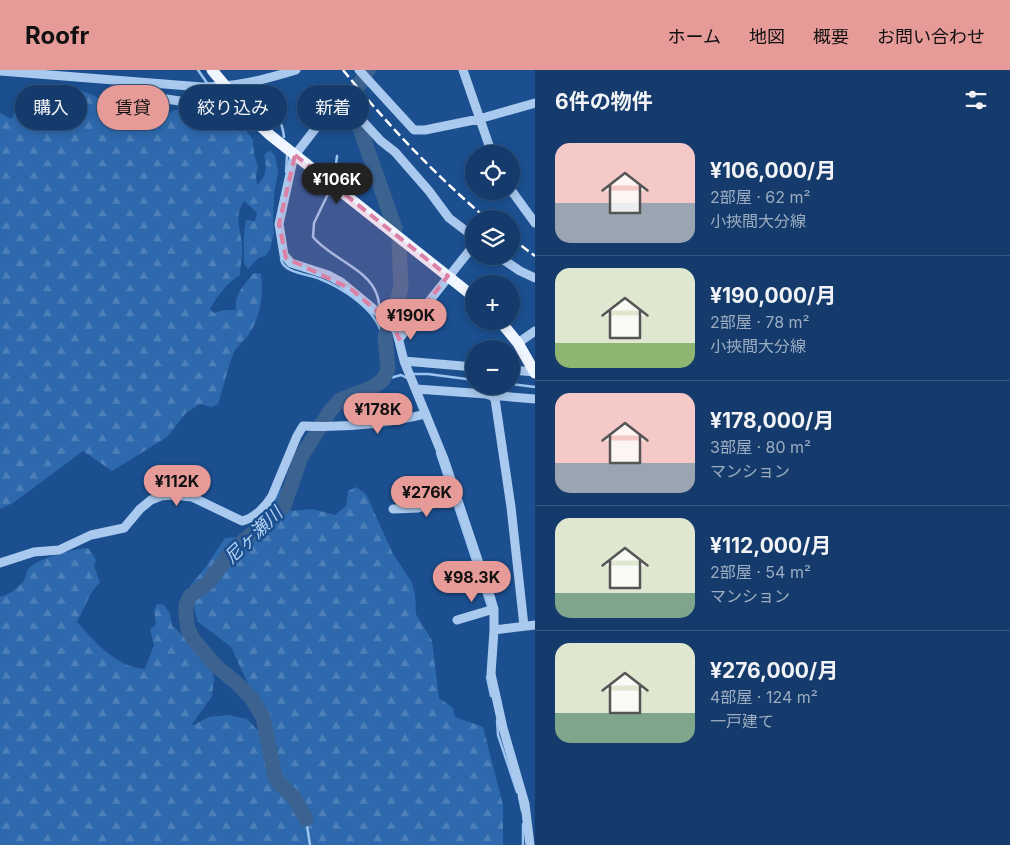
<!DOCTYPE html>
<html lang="ja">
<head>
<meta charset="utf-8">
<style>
	:root { --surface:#143b6b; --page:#214673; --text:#f1f3f6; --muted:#9dadc1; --line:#33557e; --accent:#e69b98 }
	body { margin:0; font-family:Inter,"Noto Sans JP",sans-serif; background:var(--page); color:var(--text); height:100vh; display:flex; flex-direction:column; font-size:19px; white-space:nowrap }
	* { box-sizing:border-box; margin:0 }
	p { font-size:16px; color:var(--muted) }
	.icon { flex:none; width:28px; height:28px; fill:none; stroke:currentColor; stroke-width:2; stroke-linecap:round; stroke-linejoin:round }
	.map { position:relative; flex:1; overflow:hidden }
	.side { display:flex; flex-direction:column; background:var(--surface); width:475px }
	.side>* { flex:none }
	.hud { position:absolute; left:15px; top:15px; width:445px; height:45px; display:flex; gap:10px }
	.buttons { position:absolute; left:465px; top:75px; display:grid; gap:10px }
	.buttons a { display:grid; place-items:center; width:55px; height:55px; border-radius:50%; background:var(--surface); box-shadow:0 2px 8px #0003,0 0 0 1px var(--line); font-size:25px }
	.price { position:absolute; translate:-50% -42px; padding:0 11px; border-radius:18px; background:var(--accent); color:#111; font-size:16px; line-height:32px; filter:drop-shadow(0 1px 2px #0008) }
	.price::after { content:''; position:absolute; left:50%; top:30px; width:15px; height:11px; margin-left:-8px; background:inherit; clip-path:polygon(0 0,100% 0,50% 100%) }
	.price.current { background:#222; color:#fff }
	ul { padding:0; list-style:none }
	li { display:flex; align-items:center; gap:15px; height:125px; padding:0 20px }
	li+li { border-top:1px solid var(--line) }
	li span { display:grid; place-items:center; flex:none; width:140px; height:100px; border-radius:15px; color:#555 }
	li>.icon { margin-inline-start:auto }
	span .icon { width:60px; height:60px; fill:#fffc; stroke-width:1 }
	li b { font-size:21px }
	h2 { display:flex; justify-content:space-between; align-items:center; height:60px; padding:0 20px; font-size:21px }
	.tag { padding:0 18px; border-radius:22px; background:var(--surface); box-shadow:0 2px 8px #0003,0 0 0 1px var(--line); font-size:18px; line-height:45px }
	.tag.current { background:var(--accent); color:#111 }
	header { display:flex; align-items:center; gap:30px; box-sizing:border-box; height:70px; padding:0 25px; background:var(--accent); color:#111 }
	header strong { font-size:24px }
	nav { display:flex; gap:28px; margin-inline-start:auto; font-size:18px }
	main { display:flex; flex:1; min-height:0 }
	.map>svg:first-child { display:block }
	.forest { fill:url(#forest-firs) }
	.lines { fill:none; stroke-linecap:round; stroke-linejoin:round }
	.stream { stroke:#9cc4f0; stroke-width:2.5 }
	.river { stroke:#3c6290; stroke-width:15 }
	.minor { stroke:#a9c9ee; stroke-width:9 }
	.major { stroke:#f0f6ff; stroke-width:11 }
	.rail { stroke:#fff; stroke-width:2.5; stroke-dasharray:9 4; stroke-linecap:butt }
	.marked { fill:#dd80a5; fill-opacity:0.2; stroke:#dd80a5; stroke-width:4; stroke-dasharray:10 6; stroke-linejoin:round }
	.labels { text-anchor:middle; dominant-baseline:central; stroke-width:5; stroke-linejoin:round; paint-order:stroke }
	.water-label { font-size:18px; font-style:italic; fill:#b5d3f5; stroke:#1b4f8f }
</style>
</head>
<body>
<header>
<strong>Roofr</strong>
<nav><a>ホーム</a><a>地図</a><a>概要</a><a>お問い合わせ</a></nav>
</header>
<main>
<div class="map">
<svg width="535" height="775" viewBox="0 0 535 775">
	<defs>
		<pattern id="forest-firs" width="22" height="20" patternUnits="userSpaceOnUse" patternTransform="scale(1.25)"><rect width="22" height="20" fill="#2e69ad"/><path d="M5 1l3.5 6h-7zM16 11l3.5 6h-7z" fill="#4d80b9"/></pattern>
	</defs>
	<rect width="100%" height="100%" fill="#1b4f8f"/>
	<path class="forest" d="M47,14C69,13 86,22 105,31C119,25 125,10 139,20L144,43L154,47H163L173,41L183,38L192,31L198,28L209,31L215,37L238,49L253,70L254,84L258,97L256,106L257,115C267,106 267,98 264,85L267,82L271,81L275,86L278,102L274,124L273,152L274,163L270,180L265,186L258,188L248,199L244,193C244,179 243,165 246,150L255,151L257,143L244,131C232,147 243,163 242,181C242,189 240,197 240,205C226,214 218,225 210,239L214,243L224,240H236C234,224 244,215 254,203L261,204C264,225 260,250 247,267C243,272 237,276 234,282C227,299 224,317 218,334L212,337L200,334L186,343L167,367L112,401L83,381L13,433L0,439V43L11,49C15,45 15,40 18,35C25,24 35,19 47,14Z
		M285,415L288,422L291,441L312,439L335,445L346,436L348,421L356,417L366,424L393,484L411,511L415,524L416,544L432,571L439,628L453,638L455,647L483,657L503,735V775H0V527C8,525 17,519 23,512C26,509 26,502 29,498C39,488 73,479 88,478L96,490L94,496L100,512L91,523L77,552C95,572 116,597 145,599L154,575L150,560L156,554L154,540L157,534L164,535L170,544L172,556L193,574L210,593L214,608L212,626L191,656L209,647L228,645L247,649L261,664L260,649L250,618L231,577L197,551L190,516L205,498L225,468L258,465L278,421Z"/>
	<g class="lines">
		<path class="stream" d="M198,0L207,13
			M243,29C253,34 272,42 279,51C283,55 283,62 284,67
			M286,102L287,86
			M334,109L337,86
			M329,122L314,153L313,167C330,188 369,199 377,225C379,230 379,236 380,241
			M281,189C283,203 308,204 320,209C338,216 358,229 371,244C376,250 379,257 383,264
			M382,249L385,267
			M412,304H428L474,310
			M383,310L401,305L407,308
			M511,314L535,317
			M437,383L451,425
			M453,430L489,539
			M487,607L491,626
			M497,650L498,665L517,722
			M519,727L522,741
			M306,749L310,775
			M523,775V754"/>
		<path class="river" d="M355,31V22L368,0
			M358,53L395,158
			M306,749L294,727L280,714L275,706L263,647L252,629L238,614L216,596L193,569L188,559L186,546V535L190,526L208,513L231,482L284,436L301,387L330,341L340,330L371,318L383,310L388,299L385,267L399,225L401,216L399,174"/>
		<path class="minor" d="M359,0L414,60H425L479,49L535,33
			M463,0L492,84
			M0,1L202,17C237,17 263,10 296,0
			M145,13V22L147,26L186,32
			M511,120L535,153
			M474,167L449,148L429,121L395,82L381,71L344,31H339L332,37L295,85L293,90L279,154L284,185L291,193L328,205L341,212L393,255L397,263L404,291L444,389L491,529L494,539V560L491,604L503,658L525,734L530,775
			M498,186L520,201L535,208
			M399,269L474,175
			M518,273L535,261
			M404,291L474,297
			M511,300L535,302
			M416,319L486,324L492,326L495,329L511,437L524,556
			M489,325L535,329
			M393,439L418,438L456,427
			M0,493L34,482L59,480L91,465L124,458L140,439L151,430L161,426L173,425L192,427L242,451C254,449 266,436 272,426L297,366L303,356C345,358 386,354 426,344
			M457,550L494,539
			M494,560L535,555"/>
		<path class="major" d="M212,0L251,47L270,65L474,227
			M500,251L518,273L535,303"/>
		<path class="rail" d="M343,0C387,54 434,104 487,149
			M511,168L535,186"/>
	</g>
	<path class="marked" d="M295,85L448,206L399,269L393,255L351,219L286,188L279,154Z"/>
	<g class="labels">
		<g class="water-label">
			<text transform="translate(253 465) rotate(-44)">尼ヶ瀬川</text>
		</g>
	</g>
</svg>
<div class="buttons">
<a><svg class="icon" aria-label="locate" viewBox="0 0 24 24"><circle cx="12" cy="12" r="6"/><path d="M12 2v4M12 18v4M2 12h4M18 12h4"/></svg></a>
<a><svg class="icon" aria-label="layers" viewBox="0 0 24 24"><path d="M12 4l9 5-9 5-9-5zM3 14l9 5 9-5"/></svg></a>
<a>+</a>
<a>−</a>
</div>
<b class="price current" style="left:337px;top:135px">¥106K</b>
<b class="price" style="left:411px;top:271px">¥190K</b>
<b class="price" style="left:378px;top:365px">¥178K</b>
<b class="price" style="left:177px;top:437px">¥112K</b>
<b class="price" style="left:427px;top:448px">¥276K</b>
<b class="price" style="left:472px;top:533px">¥98.3K</b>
<div class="hud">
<a class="tag">購入</a>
<a class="tag current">賃貸</a>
<a class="tag">絞り込み</a>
<a class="tag">新着</a>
</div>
</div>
<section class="side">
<h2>6件の物件<svg class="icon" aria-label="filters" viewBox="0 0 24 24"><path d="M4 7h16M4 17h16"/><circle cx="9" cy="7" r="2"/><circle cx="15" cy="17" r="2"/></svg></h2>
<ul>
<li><span style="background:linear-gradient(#f6c9c9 60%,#9aa5b1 0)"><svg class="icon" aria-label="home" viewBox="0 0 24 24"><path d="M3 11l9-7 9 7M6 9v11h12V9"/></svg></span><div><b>¥106,000/月</b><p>2部屋 · 62 m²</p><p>小挾間大分線</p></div></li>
<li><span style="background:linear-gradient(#dfe7d0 75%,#8fb573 0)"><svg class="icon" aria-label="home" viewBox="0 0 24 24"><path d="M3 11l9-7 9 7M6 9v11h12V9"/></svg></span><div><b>¥190,000/月</b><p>2部屋 · 78 m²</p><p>小挾間大分線</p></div></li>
<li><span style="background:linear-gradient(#f6c9c9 70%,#9aa5b1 0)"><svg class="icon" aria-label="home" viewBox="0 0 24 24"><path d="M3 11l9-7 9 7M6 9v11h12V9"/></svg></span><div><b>¥178,000/月</b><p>3部屋 · 80 m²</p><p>マンション</p></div></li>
<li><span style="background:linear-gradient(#dfe7d0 75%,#7fa58c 0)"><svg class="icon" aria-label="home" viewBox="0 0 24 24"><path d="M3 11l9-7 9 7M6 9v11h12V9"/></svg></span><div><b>¥112,000/月</b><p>2部屋 · 54 m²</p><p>マンション</p></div></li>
<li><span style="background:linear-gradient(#dfe7d0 70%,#7fa58c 0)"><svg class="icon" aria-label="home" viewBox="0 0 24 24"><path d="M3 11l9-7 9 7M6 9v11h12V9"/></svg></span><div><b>¥276,000/月</b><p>4部屋 · 124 m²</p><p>一戸建て</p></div></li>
</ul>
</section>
</main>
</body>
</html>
